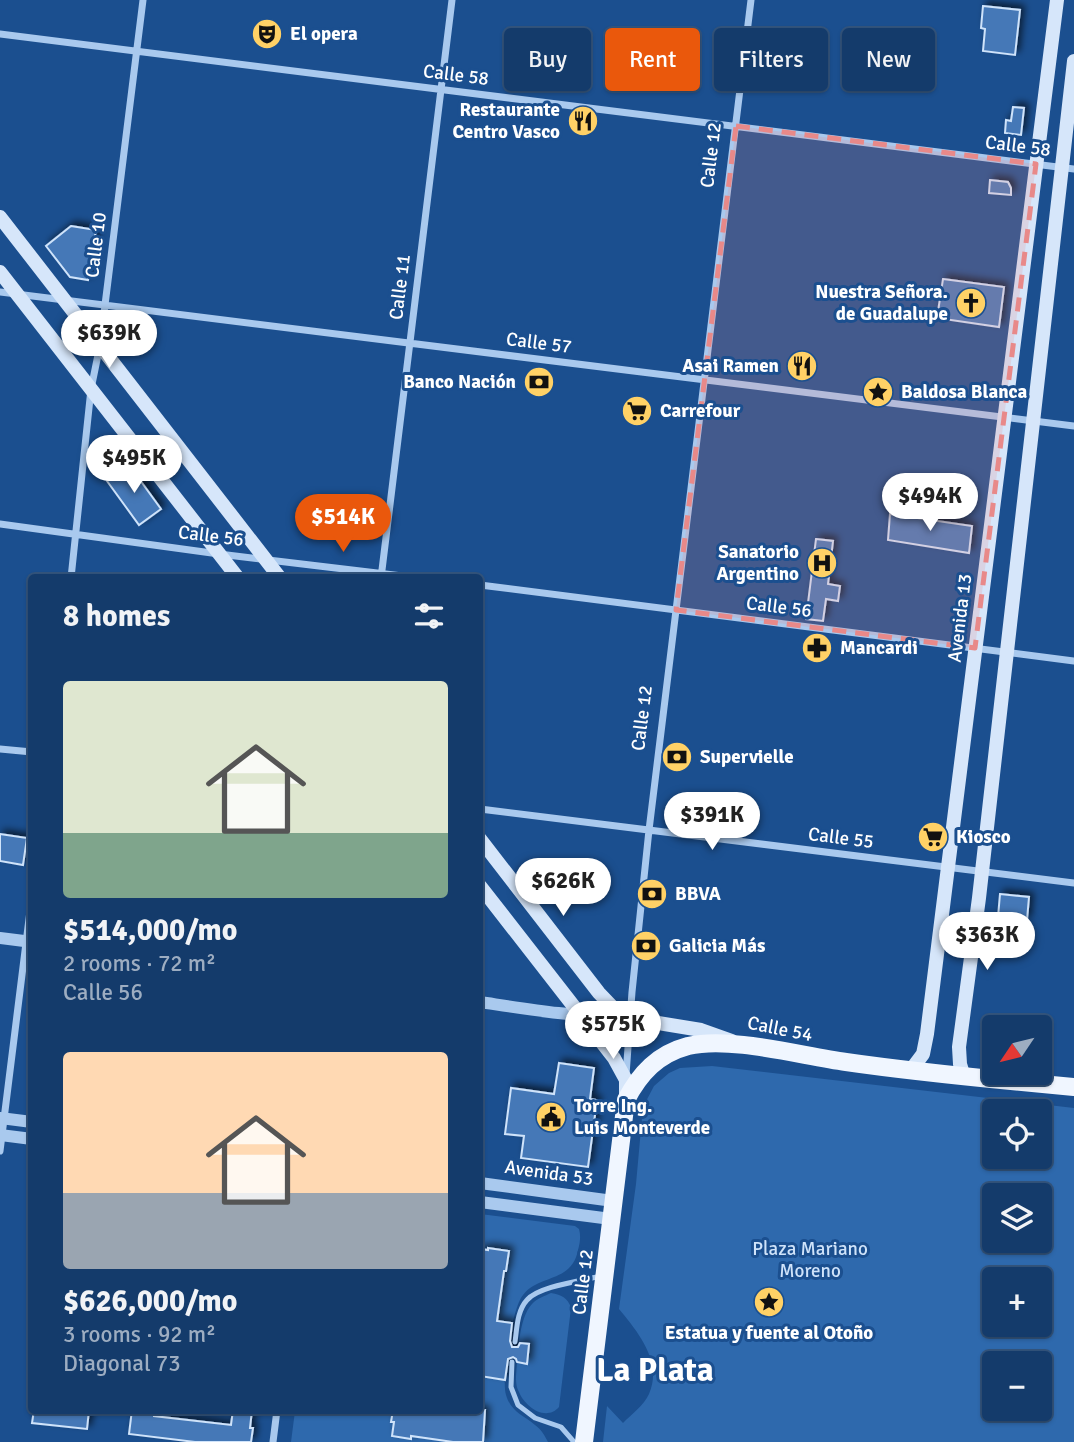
<!DOCTYPE html>
<html lang="en">
<head>
<meta charset="utf-8">
<style>
	:root { --surface:#143b6b; --page:#1d4271; --text:#f1f3f6; --muted:#9dadc1; --line:#33557e; --accent:#ea580c }
	body { margin:0; font-family:Signika,sans-serif; background:var(--page); color:var(--text); height:100vh; display:flex; flex-direction:column; font-size:26px; white-space:nowrap }
	* { box-sizing:border-box; margin:0 }
	p { font-size:23px; color:var(--muted) }
	.icon { flex:none; width:38px; height:38px; fill:none; stroke:currentColor; stroke-width:2; stroke-linecap:round; stroke-linejoin:round }
	.map { position:relative; flex:1; overflow:hidden }
	.side { position:absolute; left:28px; top:574px; width:455px; height:840px; display:flex; flex-direction:column; background:var(--surface); border-radius:7px; box-shadow:0 2px 5px #0004,0 0 0 2px var(--line) }
	.side>* { flex:none }
	.top-card { position:absolute; left:504px; top:28px; width:464px; height:63px; display:flex; gap:14px }
	.needle { width:46px; rotate:235deg }
	.buttons { position:absolute; left:982px; top:1015px; display:grid; gap:14px }
	.buttons a { display:grid; place-items:center; width:70px; height:70px; border-radius:7px; background:var(--surface); box-shadow:0 2px 5px #0004,0 0 0 2px var(--line); font-size:35px }
	.price { position:absolute; translate:-50% -60px; padding:0 16px; border-radius:24px; background:#fff; color:#222; font-size:23px; line-height:46px; filter:drop-shadow(0 2px 4px #0008) }
	.price::after { content:''; position:absolute; left:50%; top:42px; width:21px; height:16px; margin-left:-10px; background:inherit; clip-path:polygon(0 0,100% 0,50% 100%) }
	.price.selected { background:var(--accent); color:#fff }
	ul { padding:0; list-style:none }
	li { display:grid; align-content:center; gap:14px; height:371px; padding:0 35px }
	li span { display:grid; place-items:center; height:217px; border-radius:7px; color:#555 }
	li>.icon { margin-inline-start:auto }
	span .icon { width:126px; height:126px; fill:#fffc; stroke-width:1 }
	li b { font-size:30px }
	h2 { display:flex; justify-content:space-between; align-items:center; height:84px; padding:0 35px; font-size:30px }
	.pill { padding:0 24px; border-radius:7px; background:var(--surface); box-shadow:0 2px 5px #0004,0 0 0 2px var(--line); font-size:24px; line-height:63px }
	.pill.selected { background:var(--accent); color:#fff }
	.map>svg:first-child { display:block }
	.green { fill:#2e69ad; fill-rule:evenodd }
	.building { fill:#4478b7; stroke:#cfe3fa; stroke-width:2; filter:url(#shadow) }
	.lines { fill:none; stroke-linecap:round; stroke-linejoin:round }
	.service { stroke:#a9c9ee; stroke-width:5 }
	.minor { stroke:#a9c9ee; stroke-width:7 }
	.tertiary { stroke:#a9c9ee; stroke-width:12 }
	.secondary { stroke:#d6e6fa; stroke-width:14 }
	.primary { stroke:#f0f6ff; stroke-width:18 }
	.marked { fill:#e88989; fill-opacity:0.2; stroke:#e88989; stroke-width:5; stroke-dasharray:14 9; stroke-linejoin:round }
	.labels { text-anchor:middle; dominant-baseline:central; stroke-width:6; stroke-linejoin:round; paint-order:stroke }
	.poi-label { font-size:19px; font-weight:bold; fill:#fff; stroke:#1b4f8f; text-anchor:start }
	.street-label { font-size:19px; fill:#fff; stroke:#1b4f8f }
	.park-label { font-size:19px; fill:#cfe3fa; stroke:#1b4f8f }
	.town-label { font-size:33px; font-weight:bold; fill:#fff; stroke:#1b4f8f }
</style>
</head>
<body>
<div class="map">
<svg width="1074" height="1442" viewBox="0 0 1074 1442">
	<defs>
		<filter id="shadow"><feDropShadow dx="4" dy="-4" stdDeviation="3.5" flood-color="#0009"/></filter>
	</defs>
	<rect width="100%" height="100%" fill="#1b4f8f"/>
	<path class="green" d="M712,1066L1074,1108V1442H603L607,1406L623,1423C632,1414 644,1405 649,1394C663,1362 638,1332 619,1309L636,1184L643,1107L654,1086L669,1073L680,1068ZM994,1111H1040V1157H994ZM994,1195H1040V1241H994ZM994,1279H1040V1325H994ZM994,1363H1040V1409H994Z
		M480,1214L575,1226L579,1229C581,1236 580,1243 578,1250C572,1283 539,1274 523,1295C512,1308 501,1379 506,1395C511,1412 523,1415 535,1425C541,1429 545,1436 548,1442H291L295,1411L480,1410Z
		M551,1293C562,1295 568,1298 571,1308L559,1407C546,1422 525,1407 519,1392C516,1387 516,1381 516,1376C518,1356 518,1319 532,1304C537,1298 545,1296 551,1293Z"/>
	<path class="building" d="M983,6L1020,10L1015,55L983,51L985,29L981,28Z
		M1013,107L1024,108L1021,135L1005,133L1006,120L1011,121Z
		M990,180L1008,182L1011,188V195L989,193Z
		M71,226L96,230L88,280L70,277L46,246Z
		M943,279L1004,287L999,327L937,318Z
		M129,465L161,509L139,525L107,481Z
		M890,514L972,526L969,553L888,540Z
		M816,539L833,541L828,584L840,586L838,601L826,599L823,621L806,619Z
		M0,834L27,838L23,865L0,861Z
		M1000,894L1029,897L1027,920L998,917Z
		M559,1063L594,1068L590,1099L597,1100L588,1167L521,1158L524,1136L505,1134L511,1088L554,1094Z
		M488,1248L509,1251L506,1271H504L497,1321L512,1323L510,1341L512,1347H518L520,1343L529,1344L527,1364L517,1362L516,1359L513,1357L508,1359L505,1380L480,1376V1249L488,1250Z
		M34,1410H89L87,1429L32,1423Z
		M132,1410H154V1416L231,1425L233,1410H252L250,1428H253L251,1442H195L129,1434Z
		M393,1410H485L483,1442H453L411,1436V1439L392,1436L394,1422H391Z"/>
	<g class="lines">
		<path class="service" d="M515,1342C517,1328 517,1311 527,1300C539,1286 582,1281 601,1276
			M512,1362L511,1387L518,1405L535,1418L561,1427L574,1442"/>
		<path class="minor" d="M0,34L1074,169
			M0,292L1074,426
			M0,524L219,554L419,578
			M71,578L91,389L100,345L143,0
			M381,578L452,0
			M480,585L1074,661
			M0,749L32,752
			M480,809L1074,883
			M626,1075L632,992L649,830L751,0
			M0,1151L32,895
			M273,1442L277,1410"/>
		<path class="tertiary" d="M0,938L32,942
			M480,1002C527,1009 574,1017 622,1017
			M0,1118L32,1122
			M0,1135L32,1139
			M480,1183L613,1201
			M480,1202L611,1219"/>
		<path class="secondary" d="M0,217L280,578
			M0,272L238,578
			M480,839L599,993L622,1017L701,1030L732,1041
			M480,886L614,1058L626,1080V1100
			M911,1070L923,1054L927,1034L1057,0
			M964,1077L960,1064L959,1047L979,898L1074,61"/>
		<path class="primary" d="M584,1442L626,1100C640,1073 658,1054 688,1046C731,1036 801,1056 846,1062C922,1073 998,1080 1074,1087"/>
	</g>
	<path class="marked" d="M736,126L1036,164L975,648L676,610Z"/>
	<defs>
		<g id="theatre-disc" transform="scale(1.575)"><circle r="9.5" fill="#ffd166" stroke="#1b4f8f"/><path d="M-5-5.5Q0-4 5-5.5V0Q5 5 0 6Q-5 5-5 0ZM-3.3-2.5H-1v1.5H-3.3ZM1-2.5H3.3v1.5H1ZM-2.8 1Q0 5.5 2.8 1Z" fill="#111"/></g>
		<g id="restaurant-disc" transform="scale(1.575)"><circle r="9.5" fill="#ffd166" stroke="#1b4f8f"/><path d="M-5-6h1v4h1v-4h1v4h1v-4h1v5L-1.5 .5V6h-2V.5L-5-1ZM5-6V6H3V1.5H1.5Q1.5-4 5-6Z" fill="#111"/></g>
		<g id="church-disc" transform="scale(1.575)"><circle r="9.5" fill="#ffd166" stroke="#1b4f8f"/><path d="M-1.2-6h2.4v3.5h3.3v2.4h-3.3V6h-2.4V-.1h-3.3v-2.4h3.3Z" fill="#111"/></g>
		<g id="bank-disc" transform="scale(1.575)"><circle r="9.5" fill="#ffd166" stroke="#1b4f8f"/><path d="M-6-4H6V4H-6ZM0-2.3a2.3 2.3 0 1 0 0 4.6a2.3 2.3 0 1 0 0-4.6Z" fill="#111"/></g>
		<g id="sight-disc" transform="scale(1.575)"><circle r="9.5" fill="#ffd166" stroke="#1b4f8f"/><path d="M0-6L1.8-2.2L6-1.7L2.9 1.2L3.7 5.4L0 3.3L-3.7 5.4L-2.9 1.2L-6-1.7L-1.8-2.2Z" fill="#111"/></g>
		<g id="supermarket-disc" transform="scale(1.575)"><circle r="9.5" fill="#ffd166" stroke="#1b4f8f"/><path d="M-6-5.5h2.5l.6 2H6L4.5 2H-2.5L-4.4-4H-6ZM-1.5 3.2a1.3 1.3 0 1 0 .1 0ZM3 3.2a1.3 1.3 0 1 0 .1 0Z" fill="#111"/></g>
		<g id="hospital-disc" transform="scale(1.575)"><circle r="9.5" fill="#ffd166" stroke="#1b4f8f"/><path d="M-5-5h3v3.5h4V-5h3V5h-3V1.5h-4V5h-3Z" fill="#111"/></g>
		<g id="pharmacy-disc" transform="scale(1.575)"><circle r="9.5" fill="#ffd166" stroke="#1b4f8f"/><path d="M-2-6h4v4h4v4h-4v4h-4v-4h-4v-4h4Z" fill="#111"/></g>
		<g id="civic-disc" transform="scale(1.575)"><circle r="9.5" fill="#ffd166" stroke="#1b4f8f"/><path d="M-.6-6.5H3V-4.5H.6V-3L4-1V1h2V6H-6V1h2V-1L-.6-3ZM-1.2 2.5V6h2.4V2.5Z" fill="#111"/></g>
	</defs>
	<g fill-rule="evenodd">
		<use href="#theatre-disc" x="267" y="34"/>
		<use href="#restaurant-disc" x="583" y="121"/>
		<use href="#church-disc" x="971" y="303"/>
		<use href="#restaurant-disc" x="802" y="366"/>
		<use href="#bank-disc" x="539" y="382"/>
		<use href="#sight-disc" x="878" y="392"/>
		<use href="#supermarket-disc" x="637" y="411"/>
		<use href="#hospital-disc" x="822" y="563"/>
		<use href="#pharmacy-disc" x="817" y="648"/>
		<use href="#bank-disc" x="677" y="757"/>
		<use href="#supermarket-disc" x="933" y="837"/>
		<use href="#bank-disc" x="652" y="894"/>
		<use href="#bank-disc" x="646" y="946"/>
		<use href="#civic-disc" x="551" y="1117"/>
		<use href="#sight-disc" x="769" y="1302"/>
	</g>
	<g class="labels">
		<g class="poi-label">
			<text x="290" y="34">El opera</text>
			<text x="560" y="110" text-anchor="end">Restaurante<tspan x="560" dy="22">Centro Vasco</tspan></text>
			<text x="948" y="292" text-anchor="end">Nuestra Señora.<tspan x="948" dy="22">de Guadalupe</tspan></text>
			<text x="779" y="366" text-anchor="end">Asai Ramen</text>
			<text x="516" y="382" text-anchor="end">Banco Nación</text>
			<text x="901" y="392">Baldosa Blanca</text>
			<text x="660" y="411">Carrefour</text>
			<text x="799" y="552" text-anchor="end">Sanatorio<tspan x="799" dy="22">Argentino</tspan></text>
			<text x="840" y="648">Mancardi</text>
			<text x="700" y="757">Supervielle</text>
			<text x="956" y="837">Kiosco</text>
			<text x="675" y="894">BBVA</text>
			<text x="669" y="946">Galicia Más</text>
			<text x="574" y="1106">Torre Ing.<tspan x="574" dy="22">Luis Monteverde</tspan></text>
			<text x="769" y="1333" text-anchor="middle">Estatua y fuente al Otoño</text>
		</g>
		<g class="street-label">
			<text transform="translate(456 75) rotate(7)">Calle 58</text>
			<text transform="translate(1018 146) rotate(7)">Calle 58</text>
			<text transform="translate(711 155) rotate(-83)">Calle 12</text>
			<text transform="translate(96 245) rotate(-83)">Calle 10</text>
			<text transform="translate(400 287) rotate(-83)">Calle 11</text>
			<text transform="translate(539 343) rotate(7)">Calle 57</text>
			<text transform="translate(211 536) rotate(7)">Calle 56</text>
			<text transform="translate(779 607) rotate(7)">Calle 56</text>
			<text transform="translate(960 618) rotate(-83)">Avenida 13</text>
			<text transform="translate(642 718) rotate(-83)">Calle 12</text>
			<text transform="translate(841 838) rotate(7)">Calle 55</text>
			<text transform="translate(780 1029) rotate(11)">Calle 54</text>
			<text transform="translate(549 1173) rotate(8)">Avenida 53</text>
			<text transform="translate(583 1282) rotate(-83)">Calle 12</text>
		</g>
		<g class="park-label">
			<text x="810" y="1249">Plaza Mariano<tspan x="810" dy="22">Moreno</tspan></text>
		</g>
		<g class="town-label">
			<text x="655" y="1370">La Plata</text>
		</g>
	</g>
</svg>
<div class="buttons">
<a><svg class="needle" viewBox="-14 -14 28 28"><path d="M0-13l5 13h-10z" fill="#e53935"/><path d="M0 13l5-13h-10z" fill="#9dadc1"/></svg></a>
<a><svg class="icon" aria-label="locate" viewBox="0 0 24 24"><circle cx="12" cy="12" r="6"/><path d="M12 2v4M12 18v4M2 12h4M18 12h4"/></svg></a>
<a><svg class="icon" aria-label="layers" viewBox="0 0 24 24"><path d="M12 4l9 5-9 5-9-5zM3 14l9 5 9-5"/></svg></a>
<a>+</a>
<a>−</a>
</div>
<b class="price" style="left:109px;top:370px">$639K</b>
<b class="price" style="left:134px;top:495px">$495K</b>
<b class="price" style="left:930px;top:533px">$494K</b>
<b class="price selected" style="left:343px;top:554px">$514K</b>
<b class="price" style="left:712px;top:852px">$391K</b>
<b class="price" style="left:563px;top:918px">$626K</b>
<b class="price" style="left:987px;top:972px">$363K</b>
<b class="price" style="left:613px;top:1061px">$575K</b>
<div class="top-card">
<a class="pill">Buy</a>
<a class="pill selected">Rent</a>
<a class="pill">Filters</a>
<a class="pill">New</a>
</div>
<section class="side">
<h2>8 homes<svg class="icon" aria-label="filters" viewBox="0 0 24 24"><path d="M4 7h16M4 17h16"/><circle cx="9" cy="7" r="2"/><circle cx="15" cy="17" r="2"/></svg></h2>
<ul>
<li><span style="background:linear-gradient(#dfe7d0 70%,#7fa58c 0)"><svg class="icon" aria-label="home" viewBox="0 0 24 24"><path d="M3 11l9-7 9 7M6 9v11h12V9"/></svg></span><div><b>$514,000/mo</b><p>2 rooms · 72 m²</p><p>Calle 56</p></div></li>
<li><span style="background:linear-gradient(#ffd9b3 65%,#9aa5b1 0)"><svg class="icon" aria-label="home" viewBox="0 0 24 24"><path d="M3 11l9-7 9 7M6 9v11h12V9"/></svg></span><div><b>$626,000/mo</b><p>3 rooms · 92 m²</p><p>Diagonal 73</p></div></li>
</ul>
</section>
</div>
</body>
</html>
